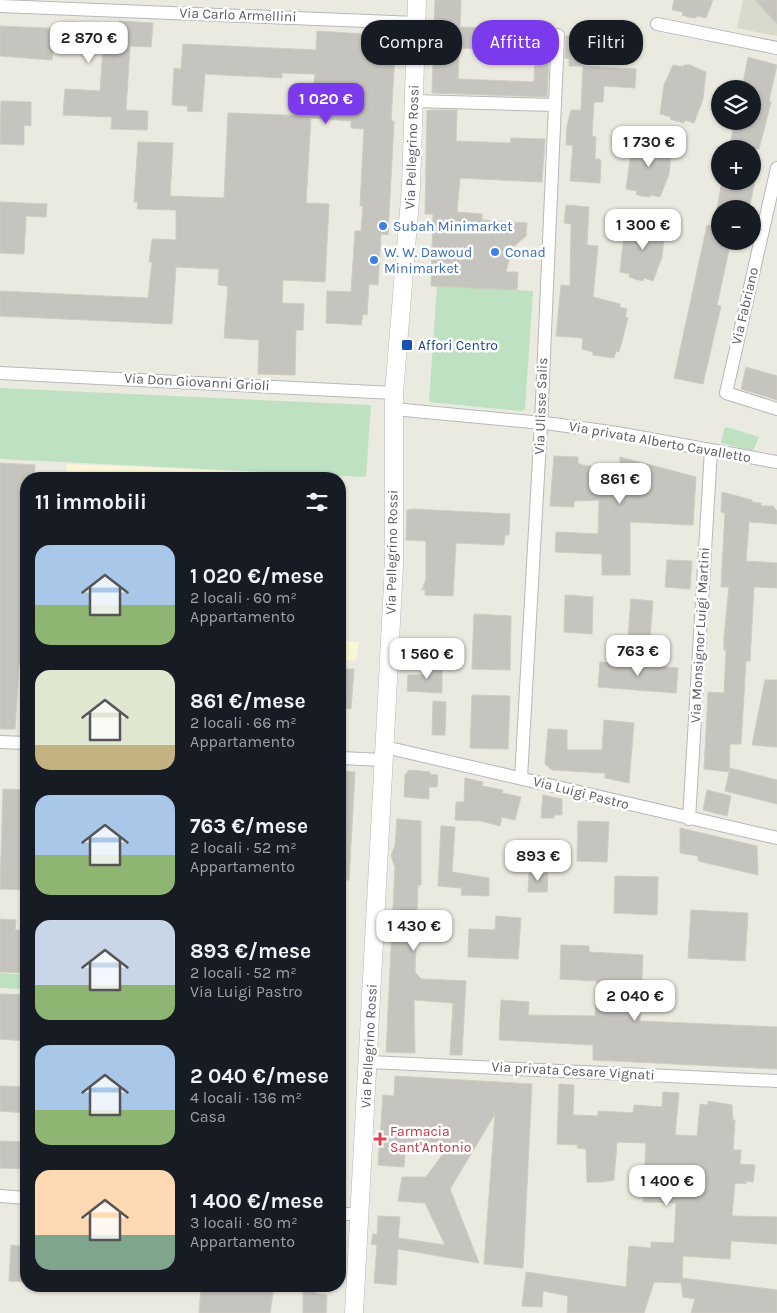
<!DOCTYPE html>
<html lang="it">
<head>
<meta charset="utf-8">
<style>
	:root { --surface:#171b24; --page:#242831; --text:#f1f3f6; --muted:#9ea1a6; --accent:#7c3aed }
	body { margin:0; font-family:Karla,sans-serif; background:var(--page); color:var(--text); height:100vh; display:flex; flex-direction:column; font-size:19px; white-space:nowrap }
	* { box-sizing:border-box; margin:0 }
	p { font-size:16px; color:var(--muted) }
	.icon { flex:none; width:28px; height:28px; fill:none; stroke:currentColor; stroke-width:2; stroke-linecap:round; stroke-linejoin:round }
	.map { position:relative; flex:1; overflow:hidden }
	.sheet { position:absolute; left:20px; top:472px; width:326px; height:820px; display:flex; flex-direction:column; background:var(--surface); border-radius:20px; box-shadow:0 1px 4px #0004 }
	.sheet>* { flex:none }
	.banner { position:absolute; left:361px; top:20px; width:340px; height:45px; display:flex; gap:10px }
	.buttons { position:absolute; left:711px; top:80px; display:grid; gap:10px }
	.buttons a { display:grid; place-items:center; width:50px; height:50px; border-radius:50%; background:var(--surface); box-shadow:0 1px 4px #0004; font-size:25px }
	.price { position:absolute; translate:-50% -42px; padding:0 11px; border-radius:10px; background:#fff; color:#222; font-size:16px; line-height:32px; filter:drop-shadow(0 1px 2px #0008) }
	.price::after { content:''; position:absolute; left:50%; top:30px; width:15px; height:11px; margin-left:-8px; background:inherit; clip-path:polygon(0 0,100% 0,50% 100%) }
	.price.selected { background:var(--accent); color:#fff }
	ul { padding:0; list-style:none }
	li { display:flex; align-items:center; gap:15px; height:125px; padding:0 15px }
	li span { display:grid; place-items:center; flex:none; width:140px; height:100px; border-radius:15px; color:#555 }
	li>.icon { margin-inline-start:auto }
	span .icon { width:60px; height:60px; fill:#fffc; stroke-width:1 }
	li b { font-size:21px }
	h2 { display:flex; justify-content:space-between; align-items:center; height:60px; padding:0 15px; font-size:21px }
	.tag { padding:0 18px; border-radius:20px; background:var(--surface); box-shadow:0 1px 4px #0004; font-size:18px; line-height:45px }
	.tag.selected { background:var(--accent); color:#fff }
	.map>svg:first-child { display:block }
	.commercial { fill:#faf6d6 }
	.education { fill:#dad9ce }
	.green { fill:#bee1c2 }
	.building { fill:#c6c4be; stroke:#cfccbf; fill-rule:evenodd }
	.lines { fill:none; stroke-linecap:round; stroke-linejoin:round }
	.minor-casing { stroke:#b6b7bc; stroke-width:14 }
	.secondary-casing { stroke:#b6b8be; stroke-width:19 }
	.minor { stroke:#fff; stroke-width:12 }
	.secondary { stroke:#fff; stroke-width:18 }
	.shop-dot { fill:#3f7fe0; stroke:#fff; stroke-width:2 }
	.transit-dot { fill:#1a4fb4; stroke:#fff; stroke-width:2 }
	.health-dot { fill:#e0444e; stroke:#fff; stroke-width:2 }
	.labels { text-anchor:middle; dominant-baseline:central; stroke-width:5; stroke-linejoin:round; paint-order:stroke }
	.street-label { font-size:14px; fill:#595b60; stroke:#fff }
	.shop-label { font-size:14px; fill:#366cbe; stroke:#fff; text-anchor:start }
	.transit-label { font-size:14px; fill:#164399; stroke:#fff; text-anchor:start }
	.health-label { font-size:14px; fill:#be3a42; stroke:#fff; text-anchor:start }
</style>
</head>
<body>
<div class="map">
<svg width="777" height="1313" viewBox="0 0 777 1313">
	<rect width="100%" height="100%" fill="#ebeae0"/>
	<path class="commercial" d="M67,464L307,474V479H66Z
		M340,641L359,642L356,661L340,660Z"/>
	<path class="education" d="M743,0H777V36L737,28Z"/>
	<path class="green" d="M437,286L533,291L525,409L521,411L429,402Z
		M0,388L371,405L366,477L0,459Z
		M727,427L759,437L753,451L721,443L724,429Z
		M0,973L26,975V989L0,988Z"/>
	<path class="building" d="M435,0H461L460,27L538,30V34L550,35L547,97L432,93ZM459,48L535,52L534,82L458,79Z
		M674,0H713L706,18L697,16L696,18L688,17L682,15L683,12L672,10Z
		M755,0H777V24Z
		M119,21L153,23L151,47L130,46L126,110L148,111L147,130L111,129L112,117L63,115L65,89L100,91L103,50L53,47L52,60L0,56V26L66,29L67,22L118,24Z
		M317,31L396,36L391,121H394L388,235L381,234L378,285L369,284L367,315L363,314L361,325L326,323L327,291L351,292L355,231H361L363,206H360L364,129L351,128V121L311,118L315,74L282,73V78L205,74L202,112L187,111L188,106L172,105L174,68L181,69L183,44L316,50Z
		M570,32L585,33L583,66H569V59L565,58L566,36H570Z
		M748,57L777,65L769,101L771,102L759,149H729L735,121H752V89H742Z
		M673,65L683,67L684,65H690L706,72L703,99L694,123L685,120L684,123L676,121L670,119L671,117L660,114L664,85Z
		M583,66L636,69L635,88L604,86L603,102H594L592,136L596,137L595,159H600L601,162L600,183L570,181L573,145H566L567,126L571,110H581Z
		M1,101L31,102V126L24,125V145L0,144Z
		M431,110H457L456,141L510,143L511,138L545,139L542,182L460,178L457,212L482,214V220L527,223L526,236L512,248L506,272H518L517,290L431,286L433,214H425L427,111Z
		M228,113L311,116L306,203L329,204L325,282L283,280L282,303L304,304L303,330H296L295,375L258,374L259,340L224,338L228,286L218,285L219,269L176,267L172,324L0,316V291L148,298L152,262H149L152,239L176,240V210L137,209L138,202H134L138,142L173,143L170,196L224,198Z
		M639,139L649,141L656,139L672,146L669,174L660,197L651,195L650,197L642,196L636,194L637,191L626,189L630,160Z
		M722,181H755L749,209H717Z
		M0,202L47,204L46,217L26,216L24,254L0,253Z
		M566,205L589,207L587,245L598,246L593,297L620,304V307L627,309L625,317L628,318L619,352L616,351L614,358L593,355V352L582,349L583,338L556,336L561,285L570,286L571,224L564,223Z
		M632,223L643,225V223H649L665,230L662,257L653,281L644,278L643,281L635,279L629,277L630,274L620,272L623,243Z
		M707,225L720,228V241H731L717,305L721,306L703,384L674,378Z
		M746,367L777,376V400L741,389Z
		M554,456L578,457V463L582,465L620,470V457L696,477L693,525L630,522V575H602V554L555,552L556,532L598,534L599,500L574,501V507L550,506Z
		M0,463L35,465L34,479H26V665L19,664L15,729H0Z
		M722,492L752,500V502L761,503V506H773L777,511V524L749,522L746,561L777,563V588L754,587L750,661H746L741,744H730L729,772L704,769L708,692L724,693L726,650H724V637L729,587H721L725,513L721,512Z
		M413,509L510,514L509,535H505L504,545L456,543L453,596L425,595V589L422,590L426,579V541L406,540L407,510Z
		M667,560L692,561L690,589L665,587Z
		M565,595L593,597L592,634L564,632Z
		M631,599L653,601L650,637L628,636Z
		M474,614L511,616L510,670L472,669Z
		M430,661L442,662V693L407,691L408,675H430Z
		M600,662L678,668L676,693L598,687Z
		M340,669H354L351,709L340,708Z
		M765,680H777V747L752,745Z
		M472,695L510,696L508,749L470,748Z
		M433,701L446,702L445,735H432Z
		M604,720L634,723L629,783L605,778V773L552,770L545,764L548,729L567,730V750H602Z
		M730,768L777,780V804L725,791Z
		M409,770L430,772V774L438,775L437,787H429V799L404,797L405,775Z
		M340,771L355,772L349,880H340Z
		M465,778L483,782L482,786L503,790L502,793L521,797L515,820L502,817L500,826L481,821L455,820L456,802H464Z
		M3,789L26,790V890L0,889Z
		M707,790L731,796L727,816L703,810Z
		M543,795L562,799V815H554V818H541Z
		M397,819L421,821V885H418L415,972L421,979L466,981L462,1055H450L453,1003L414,1000L415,1053L386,1052L395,867L391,856L395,845Z
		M578,821L609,822L607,862L577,861Z
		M441,826L455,827L452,872L489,878V896L461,895L462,888L438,886Z
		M680,828L757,846L758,875L698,861V856L680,853Z
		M529,873H548L547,892H528Z
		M615,876L658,877L657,915L614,913Z
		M691,910L748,913L745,961L688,958Z
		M496,916L521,918L518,959L468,957L469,929L495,930Z
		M0,919L16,920L15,930H26V973L0,972Z
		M561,945L589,946V952L643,955L640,1021L777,1027V1069L593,1060V1045L499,1040L501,1000L529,1002L528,1015L595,1016L597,981L560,979Z
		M0,994L26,995V1041L0,1039Z
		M395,1076L532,1084L523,1268L484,1264L495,1114L450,1189L479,1263L398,1249L396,1285L374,1283L377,1245L371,1244L373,1234L377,1235L378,1216L400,1217L398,1238L445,1245L425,1203L398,1201L402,1177H426L451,1143L406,1142L404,1167L378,1165L383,1095L394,1096Z
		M559,1084L574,1085L573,1115L598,1116V1111L633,1113L634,1105L662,1107L663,1092L679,1093L675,1135L697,1136L700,1104L708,1105V1101L732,1105L733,1120H735L733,1150H741L740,1164L755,1165L753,1182L746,1181V1184L735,1183L732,1216L777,1217V1244L731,1241L730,1259L683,1256L682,1278L777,1290V1313H691L695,1299L683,1297L681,1283L654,1282L644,1313H567L568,1296L543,1291L542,1307L522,1306L526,1272L626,1287L629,1246L651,1248V1242L674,1243L676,1203L643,1202L646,1143L617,1142L614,1180L602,1182H587L586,1149L577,1148L578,1145L557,1144Z
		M0,1086L26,1087V1113L0,1111Z
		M0,1141L26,1142V1169L0,1168Z
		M11,1245L26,1247V1282L9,1281Z
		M201,1286H233L261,1290L262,1286H274L270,1313H199Z
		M303,1286H316L315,1293L327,1295L326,1313H303Z"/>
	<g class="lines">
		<g class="minor-casing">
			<path id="minor" d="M0,6L416,23
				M657,24L777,48
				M414,101L554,105
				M777,168L726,393L777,409
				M0,373L394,393
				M394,409L553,424L617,433L777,462
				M0,742L26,743
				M385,747L777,838
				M340,758L384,760
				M521,778L541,423L558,35
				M689,819L711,450
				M369,1062L777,1081
				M0,1196L26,1198
				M340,1214H359"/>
		</g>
		<g class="secondary-casing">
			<path id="secondary" d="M354,1313L387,699L394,564V393L411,187L417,0"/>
		</g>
		<use href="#minor" class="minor"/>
		<use href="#secondary" class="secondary"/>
	</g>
	<g class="shop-dot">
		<circle cx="383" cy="226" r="5"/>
		<circle cx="495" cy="252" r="5"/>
		<circle cx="374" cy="260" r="5"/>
	</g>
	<rect class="transit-dot" x="401" y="339" width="12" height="12" rx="2.5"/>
	<path class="health-dot" d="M377.5 1131.5h5v5h5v5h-5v5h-5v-5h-5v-5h5z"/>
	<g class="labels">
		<g class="street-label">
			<text transform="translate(238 15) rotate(2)">Via Carlo Armellini</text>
			<text transform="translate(412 147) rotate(-88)">Via Pellegrino Rossi</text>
			<text transform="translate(745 306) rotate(-77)">Via Fabriano</text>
			<text transform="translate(197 382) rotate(3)">Via Don Giovanni Grioli</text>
			<text transform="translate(541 406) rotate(-88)">Via Ulisse Salis</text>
			<text transform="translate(660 442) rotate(10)">Via privata Alberto Cavalletto</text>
			<text transform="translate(392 552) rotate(-89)">Via Pellegrino Rossi</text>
			<text transform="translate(700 635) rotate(-87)">Via Monsignor Luigi Martini</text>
			<text transform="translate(581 793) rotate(14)">Via Luigi Pastro</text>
			<text transform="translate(369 1046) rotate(-87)">Via Pellegrino Rossi</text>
			<text transform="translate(573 1071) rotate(3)">Via privata Cesare Vignati</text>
		</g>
		<g class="shop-label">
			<text x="393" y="226">Subah Minimarket</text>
			<text x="384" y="252">W. W. Dawoud<tspan x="384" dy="16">Minimarket</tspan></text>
			<text x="505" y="252">Conad</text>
		</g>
		<g class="transit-label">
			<text x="418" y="345">Affori Centro</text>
		</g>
		<g class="health-label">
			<text x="390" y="1131">Farmacia<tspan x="390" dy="16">Sant'Antonio</tspan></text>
		</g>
	</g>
</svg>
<div class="buttons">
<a><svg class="icon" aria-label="layers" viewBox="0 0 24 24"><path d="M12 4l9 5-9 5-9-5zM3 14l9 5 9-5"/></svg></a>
<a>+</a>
<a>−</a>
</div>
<b class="price" style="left:89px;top:64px">2 870 €</b>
<b class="price selected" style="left:326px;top:125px">1 020 €</b>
<b class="price" style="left:649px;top:168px">1 730 €</b>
<b class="price" style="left:643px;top:251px">1 300 €</b>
<b class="price" style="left:620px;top:505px">861 €</b>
<b class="price" style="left:638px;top:677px">763 €</b>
<b class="price" style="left:427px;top:680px">1 560 €</b>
<b class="price" style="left:538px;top:882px">893 €</b>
<b class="price" style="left:414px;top:952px">1 430 €</b>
<b class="price" style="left:635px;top:1022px">2 040 €</b>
<b class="price" style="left:667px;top:1207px">1 400 €</b>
<div class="banner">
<a class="tag">Compra</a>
<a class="tag selected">Affitta</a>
<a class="tag">Filtri</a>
</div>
<section class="sheet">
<h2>11 immobili<svg class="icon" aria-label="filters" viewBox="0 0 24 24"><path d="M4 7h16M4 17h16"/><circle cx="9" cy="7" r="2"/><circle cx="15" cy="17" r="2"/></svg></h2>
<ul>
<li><span style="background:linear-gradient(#a9c7e8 60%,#8fb573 0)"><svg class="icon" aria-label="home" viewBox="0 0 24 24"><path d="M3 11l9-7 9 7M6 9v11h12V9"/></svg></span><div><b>1 020 €/mese</b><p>2 locali · 60 m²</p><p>Appartamento</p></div></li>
<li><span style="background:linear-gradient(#dfe7d0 75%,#c2b280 0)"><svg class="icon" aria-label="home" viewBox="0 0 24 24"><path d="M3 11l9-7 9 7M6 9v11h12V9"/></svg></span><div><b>861 €/mese</b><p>2 locali · 66 m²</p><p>Appartamento</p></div></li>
<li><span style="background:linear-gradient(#a9c7e8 60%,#8fb573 0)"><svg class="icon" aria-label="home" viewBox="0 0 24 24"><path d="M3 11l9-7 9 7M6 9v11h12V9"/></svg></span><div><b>763 €/mese</b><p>2 locali · 52 m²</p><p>Appartamento</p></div></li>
<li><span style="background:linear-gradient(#c9d6e8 65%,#8fb573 0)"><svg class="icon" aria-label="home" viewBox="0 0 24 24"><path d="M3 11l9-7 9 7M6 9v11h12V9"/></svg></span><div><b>893 €/mese</b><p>2 locali · 52 m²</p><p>Via Luigi Pastro</p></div></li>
<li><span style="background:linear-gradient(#a9c7e8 65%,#8fb573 0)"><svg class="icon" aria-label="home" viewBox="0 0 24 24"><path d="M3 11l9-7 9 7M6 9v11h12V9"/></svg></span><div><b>2 040 €/mese</b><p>4 locali · 136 m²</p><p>Casa</p></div></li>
<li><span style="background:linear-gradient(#ffd9b3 65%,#7fa58c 0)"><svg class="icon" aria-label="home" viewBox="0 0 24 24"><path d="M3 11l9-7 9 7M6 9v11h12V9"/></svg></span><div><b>1 400 €/mese</b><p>3 locali · 80 m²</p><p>Appartamento</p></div></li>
</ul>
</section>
</div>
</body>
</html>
